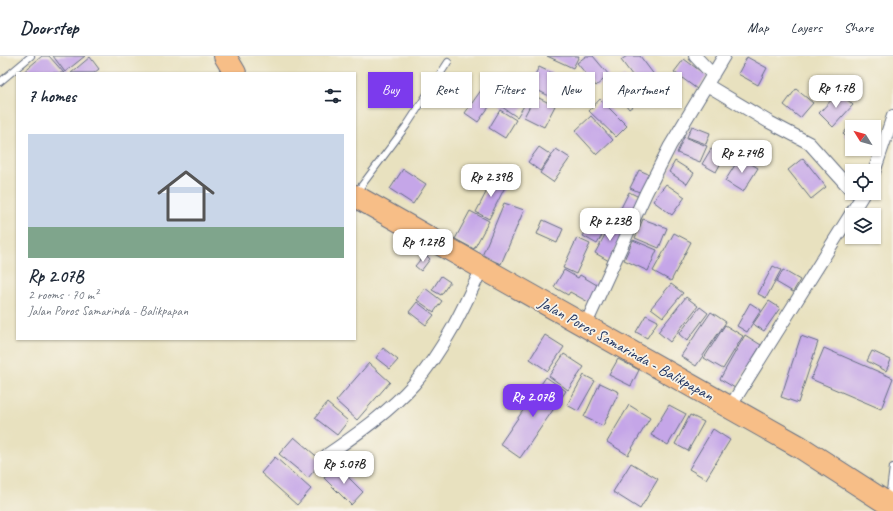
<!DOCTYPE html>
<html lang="en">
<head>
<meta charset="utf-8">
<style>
	:root { --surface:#fff; --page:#f6f6f7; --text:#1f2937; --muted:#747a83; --line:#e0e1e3; --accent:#7c3aed }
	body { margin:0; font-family:Caveat,sans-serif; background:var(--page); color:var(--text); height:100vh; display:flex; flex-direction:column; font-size:15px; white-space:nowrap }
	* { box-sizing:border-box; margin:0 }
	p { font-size:13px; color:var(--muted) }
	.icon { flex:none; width:22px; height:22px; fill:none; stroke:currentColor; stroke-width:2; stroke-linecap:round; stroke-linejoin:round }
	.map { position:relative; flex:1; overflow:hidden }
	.side { position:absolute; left:16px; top:16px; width:340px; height:268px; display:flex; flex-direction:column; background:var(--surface); border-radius:0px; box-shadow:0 1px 3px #0004 }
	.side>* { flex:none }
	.banner { position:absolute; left:368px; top:16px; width:380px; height:36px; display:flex; gap:8px }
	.needle { width:26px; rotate:307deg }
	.controls { position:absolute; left:845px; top:64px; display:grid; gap:8px }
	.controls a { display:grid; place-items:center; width:36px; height:36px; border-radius:0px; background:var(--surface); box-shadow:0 1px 3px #0004; font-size:20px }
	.price { position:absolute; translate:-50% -34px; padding:0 9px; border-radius:8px; background:#fff; color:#222; font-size:13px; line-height:26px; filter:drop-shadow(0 1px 2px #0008) }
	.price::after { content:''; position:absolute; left:50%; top:24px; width:12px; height:9px; margin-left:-6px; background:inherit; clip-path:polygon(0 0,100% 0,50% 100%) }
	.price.active { background:var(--accent); color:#fff }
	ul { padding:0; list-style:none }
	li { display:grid; align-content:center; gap:8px; height:212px; padding:0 12px }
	li span { display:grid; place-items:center; height:124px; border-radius:0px; color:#555 }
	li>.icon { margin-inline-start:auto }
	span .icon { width:72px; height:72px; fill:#fffc; stroke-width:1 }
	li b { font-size:17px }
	h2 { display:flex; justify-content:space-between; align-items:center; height:48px; padding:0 12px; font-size:17px }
	.tag { padding:0 14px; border-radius:0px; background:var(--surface); box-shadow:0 1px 3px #0004; font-size:14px; line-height:36px }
	.tag.active { background:var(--accent); color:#fff }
	header { display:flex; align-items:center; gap:24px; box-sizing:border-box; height:56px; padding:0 20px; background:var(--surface); border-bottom:1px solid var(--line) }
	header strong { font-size:19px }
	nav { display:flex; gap:22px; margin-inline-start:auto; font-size:14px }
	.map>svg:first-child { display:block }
	.building { fill:#c5a6e8 }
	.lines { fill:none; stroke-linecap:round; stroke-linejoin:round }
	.lane-casing { stroke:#636d80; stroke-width:8 }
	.street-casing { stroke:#636d80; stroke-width:14 }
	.highway-casing { stroke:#636d80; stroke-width:24 }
	.lane { stroke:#fff; stroke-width:6 }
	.street { stroke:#fff; stroke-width:12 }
	.highway { stroke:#f7be87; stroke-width:22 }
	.labels { text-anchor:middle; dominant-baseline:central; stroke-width:3.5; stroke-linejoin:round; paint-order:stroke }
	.street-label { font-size:16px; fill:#1b2f5e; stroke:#f7f3e8 }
</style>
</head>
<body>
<header>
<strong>Doorstep</strong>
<nav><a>Map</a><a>Layers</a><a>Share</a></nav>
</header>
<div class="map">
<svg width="893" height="455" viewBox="0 0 893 455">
	<rect width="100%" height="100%" fill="#f7f3e8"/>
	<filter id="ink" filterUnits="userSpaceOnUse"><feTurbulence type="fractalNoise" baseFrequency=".025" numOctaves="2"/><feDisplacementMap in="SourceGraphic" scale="8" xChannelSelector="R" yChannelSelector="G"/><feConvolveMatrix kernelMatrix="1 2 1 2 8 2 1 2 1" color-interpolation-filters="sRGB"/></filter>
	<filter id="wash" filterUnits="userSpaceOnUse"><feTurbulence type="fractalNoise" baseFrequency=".012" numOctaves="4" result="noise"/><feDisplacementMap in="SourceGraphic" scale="16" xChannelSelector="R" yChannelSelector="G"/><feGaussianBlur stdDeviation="0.9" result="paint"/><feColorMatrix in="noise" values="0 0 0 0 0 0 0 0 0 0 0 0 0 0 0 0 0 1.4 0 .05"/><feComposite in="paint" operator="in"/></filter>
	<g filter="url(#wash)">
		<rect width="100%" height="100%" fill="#e8e1bf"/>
		<g id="blocks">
			<path class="building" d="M42,0H49L64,17H22Z
				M53,0H85L65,16Z
				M547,0H579L573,12Z
				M586,0H593L609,19L596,30L577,7Z
				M627,0H640L655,20L641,31L621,4Z
				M90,1L99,13L94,17H71Z
				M747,1L767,12L758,29L738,18Z
				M684,3L707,20L697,33L674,16Z
				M539,11L569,25L559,45L529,30Z
				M624,20L642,43L629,53L611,30Z
				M484,30L497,40L478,66L465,57Z
				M796,33L813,47L800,62L784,49Z
				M512,36L527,45L517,61L502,51Z
				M839,36L853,49L833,71L819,57Z
				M535,40L555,50L544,71L524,61Z
				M600,43L627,70L616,81L589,55Z
				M500,54L516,64L505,82L489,72Z
				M591,60L613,84L597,99L575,75Z
				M853,66L859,71H852V86L843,78Z
				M692,70L710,77L706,88L687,81Z
				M684,81L707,90L700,106L677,97Z
				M539,91L551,99L540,115L528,106Z
				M556,93L570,102L553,126L540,117Z
				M711,93L724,101L716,116L702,108Z
				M740,101L758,112L743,136L725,125Z
				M803,102L826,131L811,143L788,114Z
				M675,105L694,117L687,128L669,116Z
				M403,113L426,128L413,148L390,133Z
				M639,114L653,120L644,138L630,132Z
				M494,121L507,127L489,163L476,156Z
				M666,128L685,141L672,159L653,145Z
				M629,136L641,142L627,170L615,164Z
				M504,147L524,154L501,208L482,200Z
				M597,154L612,162L597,188L583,180Z
				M470,155L489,165L474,193L455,183Z
				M643,163L667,172L659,192L635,182Z
				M543,164L563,173L557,187L537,178Z
				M611,168L625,176L609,205L595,197Z
				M674,177L691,186L671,225L653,215Z
				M577,182L590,188L576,218L563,212Z
				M633,184L657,194L648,215L624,204Z
				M425,198L430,203L421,215L415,210Z
				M773,210L781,214L766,242L758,238Z
				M564,214L578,222L580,219L602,232L592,248L570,236L568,239L554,231Z
				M783,214L800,224L793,236L776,226Z
				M441,220L450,226L441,239L432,234Z
				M671,228L683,237L663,261L651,252Z
				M425,232L442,245L434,256L417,244Z
				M686,241L698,250L670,286L658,276Z
				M769,245L780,252L764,275L753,268Z
				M417,246L434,259L426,269L409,256Z
				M750,247L761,254L747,276L737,270Z
				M700,251L708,257L687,285L679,278Z
				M711,256L726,266L696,310L681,300Z
				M646,259L658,265L647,282L636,276Z
				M725,269L743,280L723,313L704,302Z
				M545,279L564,291L548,315L530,303Z
				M745,279L761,289L735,332L720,323Z
				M801,280L818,286L798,347L781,341Z
				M383,292L398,304L390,313L376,302Z
				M824,292L893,322L881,353L811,323Z
				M872,295L891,304L886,315L867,305Z
				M564,298L584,311L568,334L549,320Z
				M618,303L639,314L631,330L609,319Z
				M369,307L390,326L357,364L336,345Z
				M584,319L595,325L578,355L567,349Z
				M546,321L566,335L520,402L500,388Z
				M600,327L619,336L603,370L584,361Z
				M327,347L348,365L337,379L315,362Z
				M629,349L650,362L628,399L607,386Z
				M669,349L686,358L668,389L651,379Z
				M690,359L704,366L688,395L675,388Z
				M713,373L730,384L706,423L689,413Z
				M294,381L322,405L308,422L279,398Z
				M275,401L311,433L297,449L261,417Z
				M631,407L658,423L640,453L613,436Z
				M336,409L363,436L351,449L324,422Z"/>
		</g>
	</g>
	<g filter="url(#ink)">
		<use href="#blocks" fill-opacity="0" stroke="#636d80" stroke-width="1"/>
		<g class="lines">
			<g class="lane-casing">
				<path id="lane" d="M0,26L31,0
					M356,137L407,69L448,6
					M889,443L893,411"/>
			</g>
			<g class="street-casing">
				<path id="street" d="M695,0L713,19
					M707,29L769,66L809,87L852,135
					M874,116L893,60
					M585,270L646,137L670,90L724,0
					M730,351L864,137
					M327,399C357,378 389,356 414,328C444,294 463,253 482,212"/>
			</g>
			<g class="highway-casing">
				<path id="highway" d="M225,0L235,17
					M355,140L800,391L893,451"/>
			</g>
			<use href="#lane" class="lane"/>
			<use href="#street" class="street"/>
			<use href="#highway" class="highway"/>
		</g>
	</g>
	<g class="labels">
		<g class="street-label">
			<text transform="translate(626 293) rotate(29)">Jalan Poros Samarinda - Balikpapan</text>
		</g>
	</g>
</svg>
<div class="controls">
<a><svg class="needle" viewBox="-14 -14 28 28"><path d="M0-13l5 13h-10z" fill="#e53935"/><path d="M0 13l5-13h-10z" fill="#747a83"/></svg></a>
<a><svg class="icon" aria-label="locate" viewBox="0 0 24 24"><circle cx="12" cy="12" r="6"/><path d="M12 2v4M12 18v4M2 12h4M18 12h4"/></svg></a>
<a><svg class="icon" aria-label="layers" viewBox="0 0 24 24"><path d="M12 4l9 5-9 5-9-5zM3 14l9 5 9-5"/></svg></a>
</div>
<b class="price" style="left:836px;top:53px">Rp 1.7B</b>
<b class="price" style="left:742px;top:118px">Rp 2.74B</b>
<b class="price" style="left:491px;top:142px">Rp 2.39B</b>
<b class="price" style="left:610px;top:186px">Rp 2.23B</b>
<b class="price" style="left:423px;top:207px">Rp 1.27B</b>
<b class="price active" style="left:533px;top:362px">Rp 2.07B</b>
<b class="price" style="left:344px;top:429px">Rp 5.07B</b>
<div class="banner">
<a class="tag active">Buy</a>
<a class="tag">Rent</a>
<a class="tag">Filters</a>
<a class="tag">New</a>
<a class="tag">Apartment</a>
</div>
<section class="side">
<h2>7 homes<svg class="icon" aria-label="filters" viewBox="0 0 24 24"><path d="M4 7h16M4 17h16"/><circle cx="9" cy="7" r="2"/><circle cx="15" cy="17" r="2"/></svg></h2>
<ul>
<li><span style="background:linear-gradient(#c9d6e8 75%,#7fa58c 0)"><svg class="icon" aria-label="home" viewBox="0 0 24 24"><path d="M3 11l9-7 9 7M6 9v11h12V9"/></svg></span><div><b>Rp 2.07B</b><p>2 rooms · 70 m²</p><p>Jalan Poros Samarinda - Balikpapan</p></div></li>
</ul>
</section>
</div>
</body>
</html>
